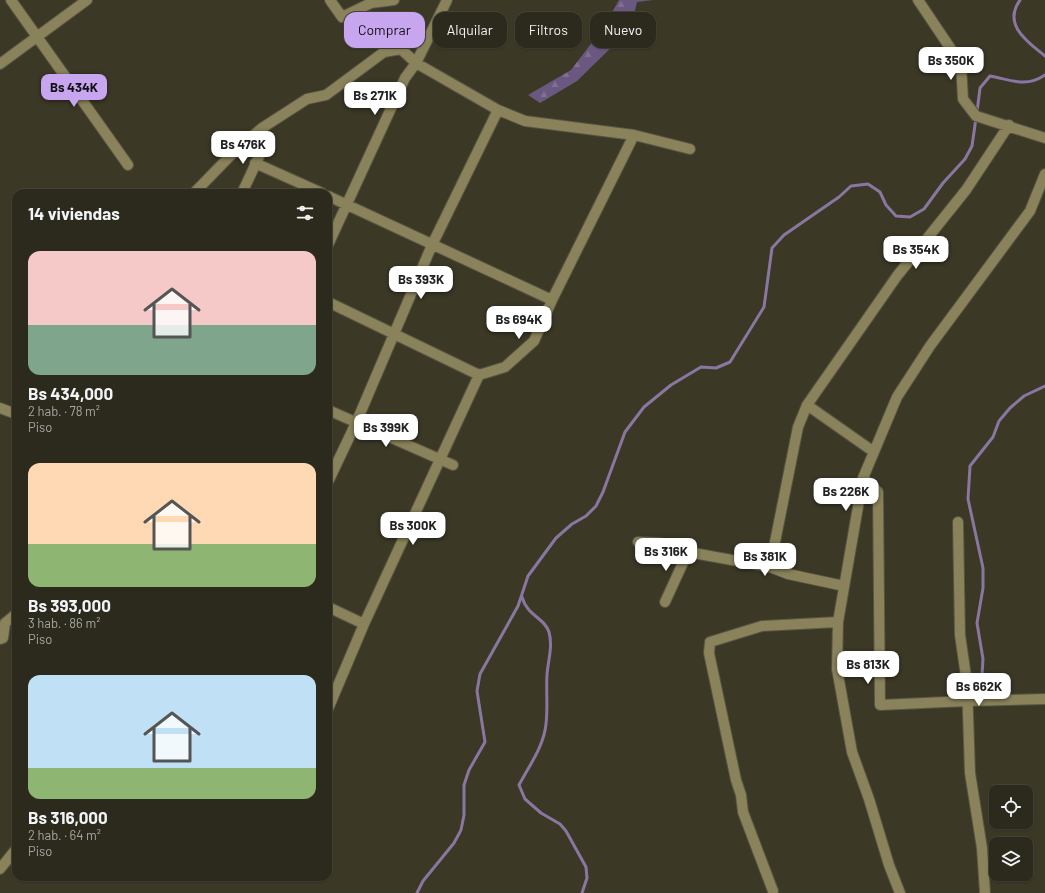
<!DOCTYPE html>
<html lang="es">
<head>
<meta charset="utf-8">
<style>
	:root { --surface:#2c2a1c; --page:#383629; --text:#f1f3f6; --muted:#a6a7a3; --line:#48463b; --accent:#c7a6ef }
	body { margin:0; font-family:Barlow,sans-serif; background:var(--page); color:var(--text); height:100vh; display:flex; flex-direction:column; font-size:15px; white-space:nowrap }
	* { box-sizing:border-box; margin:0 }
	p { font-size:13px; color:var(--muted) }
	.icon { flex:none; width:22px; height:22px; fill:none; stroke:currentColor; stroke-width:2; stroke-linecap:round; stroke-linejoin:round }
	.map { position:relative; flex:1; overflow:hidden }
	.details { position:absolute; left:12px; top:189px; width:320px; height:692px; display:flex; flex-direction:column; background:var(--surface); border-radius:12px; box-shadow:0 1px 3px #0004,0 0 0 1px var(--line) }
	.details>* { flex:none }
	.hud { position:absolute; left:344px; top:12px; width:380px; height:36px; display:flex; gap:8px }
	.buttons { position:absolute; left:989px; top:785px; display:grid; gap:8px }
	.buttons a { display:grid; place-items:center; width:44px; height:44px; border-radius:8px; background:var(--surface); box-shadow:0 1px 3px #0004,0 0 0 1px var(--line); font-size:20px }
	.price { position:absolute; translate:-50% -34px; padding:0 9px; border-radius:8px; background:#fff; color:#222; font-size:13px; line-height:26px; filter:drop-shadow(0 1px 2px #0008) }
	.price::after { content:''; position:absolute; left:50%; top:24px; width:12px; height:9px; margin-left:-6px; background:inherit; clip-path:polygon(0 0,100% 0,50% 100%) }
	.price.active { background:var(--accent); color:#111 }
	ul { padding:0; list-style:none }
	li { display:grid; align-content:center; gap:8px; height:212px; padding:0 16px }
	li span { display:grid; place-items:center; height:124px; border-radius:12px; color:#555 }
	li>.icon { margin-inline-start:auto }
	span .icon { width:72px; height:72px; fill:#fffc; stroke-width:1 }
	li b { font-size:17px }
	h2 { display:flex; justify-content:space-between; align-items:center; height:48px; padding:0 16px; font-size:17px }
	.pill { padding:0 14px; border-radius:12px; background:var(--surface); box-shadow:0 1px 3px #0004,0 0 0 1px var(--line); font-size:14px; line-height:36px }
	.pill.active { background:var(--accent); color:#111 }
	.map>svg:first-child { display:block }
	.forest { fill:url(#forest-firs) }
	.lines { fill:none; stroke-linecap:round; stroke-linejoin:round }
	.stream { stroke:#8976a1; stroke-width:3 }
	.minor-casing { stroke:#575443; stroke-width:12 }
	.minor { stroke:#89825a; stroke-width:10 }
</style>
</head>
<body>
<div class="map">
<svg width="1045" height="893" viewBox="0 0 1045 893">
	<defs>
		<pattern id="forest-firs" width="22" height="20" patternUnits="userSpaceOnUse"><rect width="22" height="20" fill="#6a5881"/><path d="M5 1l3.5 6h-7zM16 11l3.5 6h-7z" fill="#7f7092"/></pattern>
	</defs>
	<rect width="100%" height="100%" fill="#3b3826"/>
	<path class="forest" d="M619,0H653L637,2L633,19L625,34L577,81L540,103L528,95L571,70L603,28Z"/>
	<g class="lines">
		<path class="stream" d="M1020,0C1002,25 1028,42 1045,56
			M977,112L980,88L990,76C1011,80 1026,88 1045,75
			M522,597C527,616 545,618 549,632C553,647 548,660 547,675C546,691 548,708 546,724C544,746 529,766 519,785L525,799L541,813L560,824L566,831L586,867L587,878L582,893
			M982,675L983,659L977,623L983,588V568L968,499L970,466L993,437L999,421L1010,408L1024,396L1045,386
			M417,893L423,881L454,843L461,830L464,815V785L469,770L485,742L477,691L480,674L518,606L528,576L556,538L572,524L586,516L596,506L603,492L625,432L644,407L671,385L701,367L716,368L730,362L764,307L772,248L784,235L839,197L851,186L868,184L880,192L886,205L896,216L910,217L924,209L943,183L965,159L972,146L976,118"/>
		<g class="minor-casing">
			<path id="minor" d="M11,0L128,165
				M330,0L342,17L371,3L394,0
				M918,0L961,64L963,99L976,116L1045,138
				M0,64L87,0
				M255,163L322,193
				M194,193L232,154L262,128L307,99L326,95L384,52L401,49L416,63L498,110L525,121L634,135L690,149
				M242,193L264,146
				M328,196L552,300L634,135
				M328,245L405,78L416,63L447,0
				M328,302L479,375L505,367L534,341L552,300
				M807,405L874,452
				M0,408L16,414
				M328,410L453,465
				M863,478L878,492L880,705L968,701L1045,699
				M328,482L356,423L432,245L498,110
				M958,522L960,635L967,683L970,773L982,848L985,893
				M638,542L660,543L688,552L770,567L788,574L844,586
				M770,567L798,427L807,405L897,276L966,190L1009,125
				M665,602L688,552
				M328,607L364,624
				M0,639L3,638L5,623L16,614
				M328,709L364,624L479,375
				M0,869L16,849
				M773,891L743,812L741,795L736,780L709,653L710,642L762,626L838,622
				M900,893L889,865L869,799L852,752L837,669L838,622L863,478L897,397L930,346L1030,211L1045,174"/>
		</g>
		<use href="#minor" class="minor"/>
	</g>
</svg>
<div class="buttons">
<a><svg class="icon" aria-label="locate" viewBox="0 0 24 24"><circle cx="12" cy="12" r="6"/><path d="M12 2v4M12 18v4M2 12h4M18 12h4"/></svg></a>
<a><svg class="icon" aria-label="layers" viewBox="0 0 24 24"><path d="M12 4l9 5-9 5-9-5zM3 14l9 5 9-5"/></svg></a>
</div>
<b class="price" style="left:951px;top:81px">Bs 350K</b>
<b class="price active" style="left:74px;top:108px">Bs 434K</b>
<b class="price" style="left:375px;top:116px">Bs 271K</b>
<b class="price" style="left:243px;top:165px">Bs 476K</b>
<b class="price" style="left:916px;top:270px">Bs 354K</b>
<b class="price" style="left:421px;top:300px">Bs 393K</b>
<b class="price" style="left:519px;top:340px">Bs 694K</b>
<b class="price" style="left:386px;top:448px">Bs 399K</b>
<b class="price" style="left:846px;top:512px">Bs 226K</b>
<b class="price" style="left:413px;top:546px">Bs 300K</b>
<b class="price" style="left:666px;top:572px">Bs 316K</b>
<b class="price" style="left:765px;top:577px">Bs 381K</b>
<b class="price" style="left:868px;top:685px">Bs 813K</b>
<b class="price" style="left:979px;top:707px">Bs 662K</b>
<div class="hud">
<a class="pill active">Comprar</a>
<a class="pill">Alquilar</a>
<a class="pill">Filtros</a>
<a class="pill">Nuevo</a>
</div>
<section class="details">
<h2>14 viviendas<svg class="icon" aria-label="filters" viewBox="0 0 24 24"><path d="M4 7h16M4 17h16"/><circle cx="9" cy="7" r="2"/><circle cx="15" cy="17" r="2"/></svg></h2>
<ul>
<li><span style="background:linear-gradient(#f6c9c9 60%,#7fa58c 0)"><svg class="icon" aria-label="home" viewBox="0 0 24 24"><path d="M3 11l9-7 9 7M6 9v11h12V9"/></svg></span><div><b>Bs 434,000</b><p>2 hab. · 78 m²</p><p>Piso</p></div></li>
<li><span style="background:linear-gradient(#ffd9b3 65%,#8fb573 0)"><svg class="icon" aria-label="home" viewBox="0 0 24 24"><path d="M3 11l9-7 9 7M6 9v11h12V9"/></svg></span><div><b>Bs 393,000</b><p>3 hab. · 86 m²</p><p>Piso</p></div></li>
<li><span style="background:linear-gradient(#bfe0f5 75%,#8fb573 0)"><svg class="icon" aria-label="home" viewBox="0 0 24 24"><path d="M3 11l9-7 9 7M6 9v11h12V9"/></svg></span><div><b>Bs 316,000</b><p>2 hab. · 64 m²</p><p>Piso</p></div></li>
</ul>
</section>
</div>
</body>
</html>
